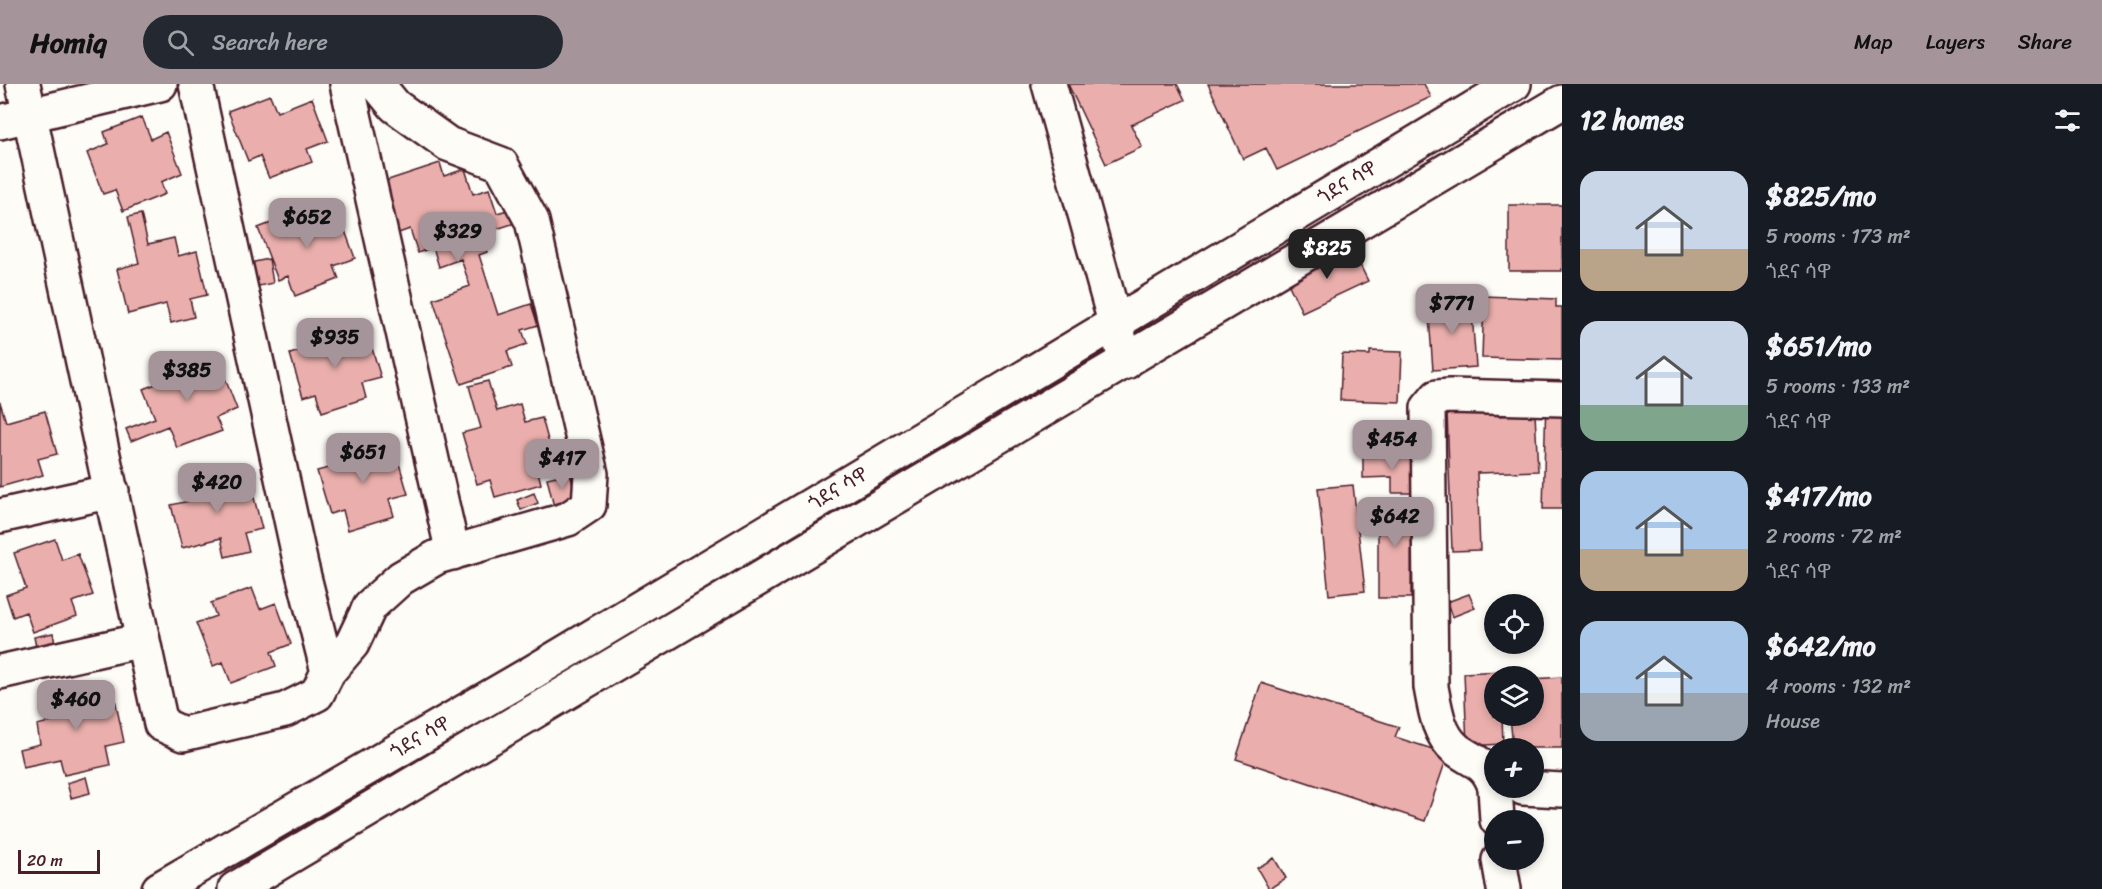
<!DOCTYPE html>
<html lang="en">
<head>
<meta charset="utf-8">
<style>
	:root { --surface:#171b24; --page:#242831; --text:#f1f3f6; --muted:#9ea1a6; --accent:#a6949b }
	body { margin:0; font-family:Sriracha,"Noto Sans Ethiopic",sans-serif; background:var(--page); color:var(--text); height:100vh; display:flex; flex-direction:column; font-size:22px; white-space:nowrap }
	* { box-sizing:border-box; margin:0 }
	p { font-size:20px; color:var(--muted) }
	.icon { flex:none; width:33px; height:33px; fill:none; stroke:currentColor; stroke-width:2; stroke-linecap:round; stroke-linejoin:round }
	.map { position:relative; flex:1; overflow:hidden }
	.details { display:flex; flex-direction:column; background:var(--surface); width:540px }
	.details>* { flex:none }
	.tools { position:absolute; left:1484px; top:510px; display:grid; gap:12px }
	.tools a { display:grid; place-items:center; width:60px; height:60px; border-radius:50%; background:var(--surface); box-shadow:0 3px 9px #0003; font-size:30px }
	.scale { position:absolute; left:18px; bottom:15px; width:82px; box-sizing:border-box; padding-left:6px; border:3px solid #4a1f2b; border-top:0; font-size:16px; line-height:21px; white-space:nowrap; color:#4a1f2b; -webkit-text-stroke:4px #fdfcf7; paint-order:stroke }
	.price { position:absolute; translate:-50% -51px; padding:0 14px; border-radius:12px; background:var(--accent); color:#111; font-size:20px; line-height:39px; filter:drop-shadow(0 2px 3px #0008) }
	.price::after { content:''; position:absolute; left:50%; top:36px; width:18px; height:14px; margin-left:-9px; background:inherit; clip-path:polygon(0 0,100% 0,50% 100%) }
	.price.selected { background:#222; color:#fff }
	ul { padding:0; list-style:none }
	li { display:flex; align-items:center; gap:18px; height:150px; padding:0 18px }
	li span { display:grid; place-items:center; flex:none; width:168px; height:120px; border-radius:18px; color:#555 }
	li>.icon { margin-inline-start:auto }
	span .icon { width:72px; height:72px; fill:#fffc; stroke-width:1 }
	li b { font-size:26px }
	h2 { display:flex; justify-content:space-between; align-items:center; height:72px; padding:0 18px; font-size:26px }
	header { display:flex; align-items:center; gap:36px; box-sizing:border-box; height:84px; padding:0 30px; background:var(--accent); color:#111 }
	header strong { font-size:28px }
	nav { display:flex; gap:33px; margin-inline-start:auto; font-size:21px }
	.search { width:420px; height:54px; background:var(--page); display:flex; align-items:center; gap:15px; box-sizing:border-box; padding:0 21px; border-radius:33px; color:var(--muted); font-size:22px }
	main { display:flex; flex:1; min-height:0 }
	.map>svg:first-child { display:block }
	.building { fill:#eaafac; stroke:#4a1f2b; stroke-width:1.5 }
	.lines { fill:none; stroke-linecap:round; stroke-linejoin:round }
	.minor-casing { stroke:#4a1f2b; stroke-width:38 }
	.major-casing { stroke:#4a1f2b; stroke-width:38 }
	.minor { stroke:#fdfcf7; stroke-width:33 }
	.major { stroke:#fdfcf7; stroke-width:33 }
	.labels { text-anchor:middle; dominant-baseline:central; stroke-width:4.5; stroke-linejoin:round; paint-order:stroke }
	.street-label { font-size:20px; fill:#4a1f2b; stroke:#fdfcf7 }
</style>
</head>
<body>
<header>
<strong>Homiq</strong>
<div class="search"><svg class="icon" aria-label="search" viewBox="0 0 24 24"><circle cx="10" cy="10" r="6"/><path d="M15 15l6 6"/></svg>Search here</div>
<nav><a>Map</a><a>Layers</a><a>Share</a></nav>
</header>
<main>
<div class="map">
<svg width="1562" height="805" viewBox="0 0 1562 805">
	<rect width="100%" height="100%" fill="#fdfcf7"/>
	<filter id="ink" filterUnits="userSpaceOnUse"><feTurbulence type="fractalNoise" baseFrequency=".0167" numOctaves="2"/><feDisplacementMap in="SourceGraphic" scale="12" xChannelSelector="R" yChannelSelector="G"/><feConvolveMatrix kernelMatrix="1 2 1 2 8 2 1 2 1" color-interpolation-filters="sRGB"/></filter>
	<g filter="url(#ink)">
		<path class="building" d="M1068,0H1177L1185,16L1131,41L1142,63L1106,80Z
			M1208,0H1424L1431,13L1277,86L1266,64L1243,75Z
			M270,11L277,28L312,14L328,57L307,65L312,78L269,94L260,72L248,77L228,27Z
			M142,33L151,55L166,48L182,89L161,98L165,110L123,127L115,106L103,110L87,69L108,60L104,48Z
			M440,79L444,92L465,85L473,110L489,105L497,129L511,125L515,139L481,150L487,168L479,171L498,231L531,220L538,241L522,246L527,260L507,267L512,283L461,300L433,215L470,202L461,175L439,183L433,163L418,169L410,145L390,152L373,101Z
			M318,121L325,139L340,133L355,174L334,182L339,195L295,212L288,192L278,196L258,144Z
			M1509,121H1562V187H1509Z
			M141,130L148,160L174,154L178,172L197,167L207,211L190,215L194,233L171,239L166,220L128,230L117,185L139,179L128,133Z
			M1351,163L1368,197L1302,228L1286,195Z
			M269,175L273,199L249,204L245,180Z
			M1484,212L1556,215V223H1562V276L1482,274Z
			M1471,216L1476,283L1433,286L1428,219Z
			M324,241L331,262L368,251L381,294L362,299L366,314L322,328L316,309L303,313L290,270L309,264L304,248Z
			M1370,267L1402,268L1400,318L1340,316L1342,270L1370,271Z
			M198,269L207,290L221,284L237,325L216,334L222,347L177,364L168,342L131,357L126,345L155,334L143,305L161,298L157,286Z
			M488,297L497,327L520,320L525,338L542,334L554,378L537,383L541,400L495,413L490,396L477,400L462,349L481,344L469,302Z
			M1546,314L1562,315V425H1543Z
			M0,318L6,338L45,327L57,370L38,375L43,391L0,403Z
			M1498,326V332L1535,330L1538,387L1477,389L1480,466L1452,467L1447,328Z
			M372,355L377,372L395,366L408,410L389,415L394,432L348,446L343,426L330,430L317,387L336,382L332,367Z
			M1413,371V409H1392V393L1363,394V373Z
			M229,389L233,406L251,402L262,445L244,449L249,467L225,473L221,454L182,464L171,421L189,417L185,399Z
			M570,389L577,417L554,423L547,394Z
			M1353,401L1365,507L1329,511L1318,404Z
			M534,409L538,419L521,426L517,416Z
			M1378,415H1412L1411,514H1378Z
			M55,455L62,476L78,470L93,511L72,518L77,532L33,548L26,528L13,533L6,511L26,504L14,469Z
			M252,504L260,525L276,519L291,560L271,568L276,582L231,599L223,578L213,582L196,539L216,532L211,519Z
			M1469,510L1475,524L1452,533L1447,518Z
			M53,549L56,564L37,568L34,553Z
			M1501,587V592H1494V632H1502L1503,660L1467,662L1464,589Z
			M1562,593V664H1513L1510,632H1533V595Z
			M88,598L92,620L115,615L124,658L106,662L110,681L64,691L60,675L23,683L19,665L40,660L37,641L53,637L46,607Z
			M1261,599L1399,643L1395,653L1448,670L1425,737L1236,675Z
			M86,693L90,709L71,714L67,699Z
			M1274,774L1286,794L1269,805L1257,784Z"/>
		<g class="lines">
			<g class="minor-casing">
				<path id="minor" d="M23,0L161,640L183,650L285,626L317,610L328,588L352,560L370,522L401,494L437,473L568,435L589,421L591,390L532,137L501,80L448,60L395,22L377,0
					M196,0L301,481L328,588
					M347,0L453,469
					M1049,0L1126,278
					M0,38L160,0
					M0,432L112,407
					M0,588L143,556
					M1494,700C1485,677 1473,678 1456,665C1438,650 1435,624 1431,603L1428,324L1437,313L1450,312L1562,315
					M1495,704L1497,736
					M1523,704L1562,706
					M1499,776L1504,805"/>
			</g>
			<g class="major-casing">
				<path id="major" d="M159,805L533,588L1514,0
					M235,805L1562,18"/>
			</g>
			<use href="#minor" class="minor"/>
			<use href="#major" class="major"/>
		</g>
	</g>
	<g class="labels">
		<g class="street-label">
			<text transform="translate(1347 99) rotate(-31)">ጎደና ሳዋ</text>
			<text transform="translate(838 405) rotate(-31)">ጎደና ሳዋ</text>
			<text transform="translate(420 654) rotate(-30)">ጎደና ሳዋ</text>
		</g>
	</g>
</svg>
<div class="tools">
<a><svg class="icon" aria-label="locate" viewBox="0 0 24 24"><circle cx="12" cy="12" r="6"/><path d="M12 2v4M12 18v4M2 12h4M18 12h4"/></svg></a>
<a><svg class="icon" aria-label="layers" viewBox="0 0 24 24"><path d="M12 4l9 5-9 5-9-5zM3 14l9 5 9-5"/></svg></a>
<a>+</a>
<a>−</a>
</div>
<div class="scale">20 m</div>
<b class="price" style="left:307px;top:165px">$652</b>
<b class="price" style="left:458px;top:179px">$329</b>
<b class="price selected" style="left:1327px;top:196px">$825</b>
<b class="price" style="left:1452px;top:251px">$771</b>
<b class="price" style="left:335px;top:285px">$935</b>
<b class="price" style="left:187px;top:318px">$385</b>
<b class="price" style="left:1392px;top:387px">$454</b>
<b class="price" style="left:363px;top:400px">$651</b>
<b class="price" style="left:562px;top:406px">$417</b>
<b class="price" style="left:217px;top:430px">$420</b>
<b class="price" style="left:1395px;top:464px">$642</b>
<b class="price" style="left:76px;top:647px">$460</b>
</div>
<section class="details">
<h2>12 homes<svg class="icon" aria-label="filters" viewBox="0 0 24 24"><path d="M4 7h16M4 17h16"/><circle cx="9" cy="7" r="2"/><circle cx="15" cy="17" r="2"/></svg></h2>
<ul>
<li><span style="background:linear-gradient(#c9d6e8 65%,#b9a48a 0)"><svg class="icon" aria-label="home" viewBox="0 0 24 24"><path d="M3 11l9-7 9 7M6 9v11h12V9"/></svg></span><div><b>$825/mo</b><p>5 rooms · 173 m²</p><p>ጎደና ሳዋ</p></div></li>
<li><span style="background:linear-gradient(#c9d6e8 70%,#7fa58c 0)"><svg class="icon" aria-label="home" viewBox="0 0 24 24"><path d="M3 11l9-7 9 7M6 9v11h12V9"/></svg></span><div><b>$651/mo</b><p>5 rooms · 133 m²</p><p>ጎደና ሳዋ</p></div></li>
<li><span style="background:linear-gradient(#a9c7e8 65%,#b9a48a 0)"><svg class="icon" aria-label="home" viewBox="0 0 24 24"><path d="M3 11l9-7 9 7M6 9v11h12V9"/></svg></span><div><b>$417/mo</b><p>2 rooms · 72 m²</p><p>ጎደና ሳዋ</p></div></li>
<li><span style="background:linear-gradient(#a9c7e8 60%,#9aa5b1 0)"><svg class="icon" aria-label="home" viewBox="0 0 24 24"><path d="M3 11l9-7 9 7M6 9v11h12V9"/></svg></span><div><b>$642/mo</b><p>4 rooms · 132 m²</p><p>House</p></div></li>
</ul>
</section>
</main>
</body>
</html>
